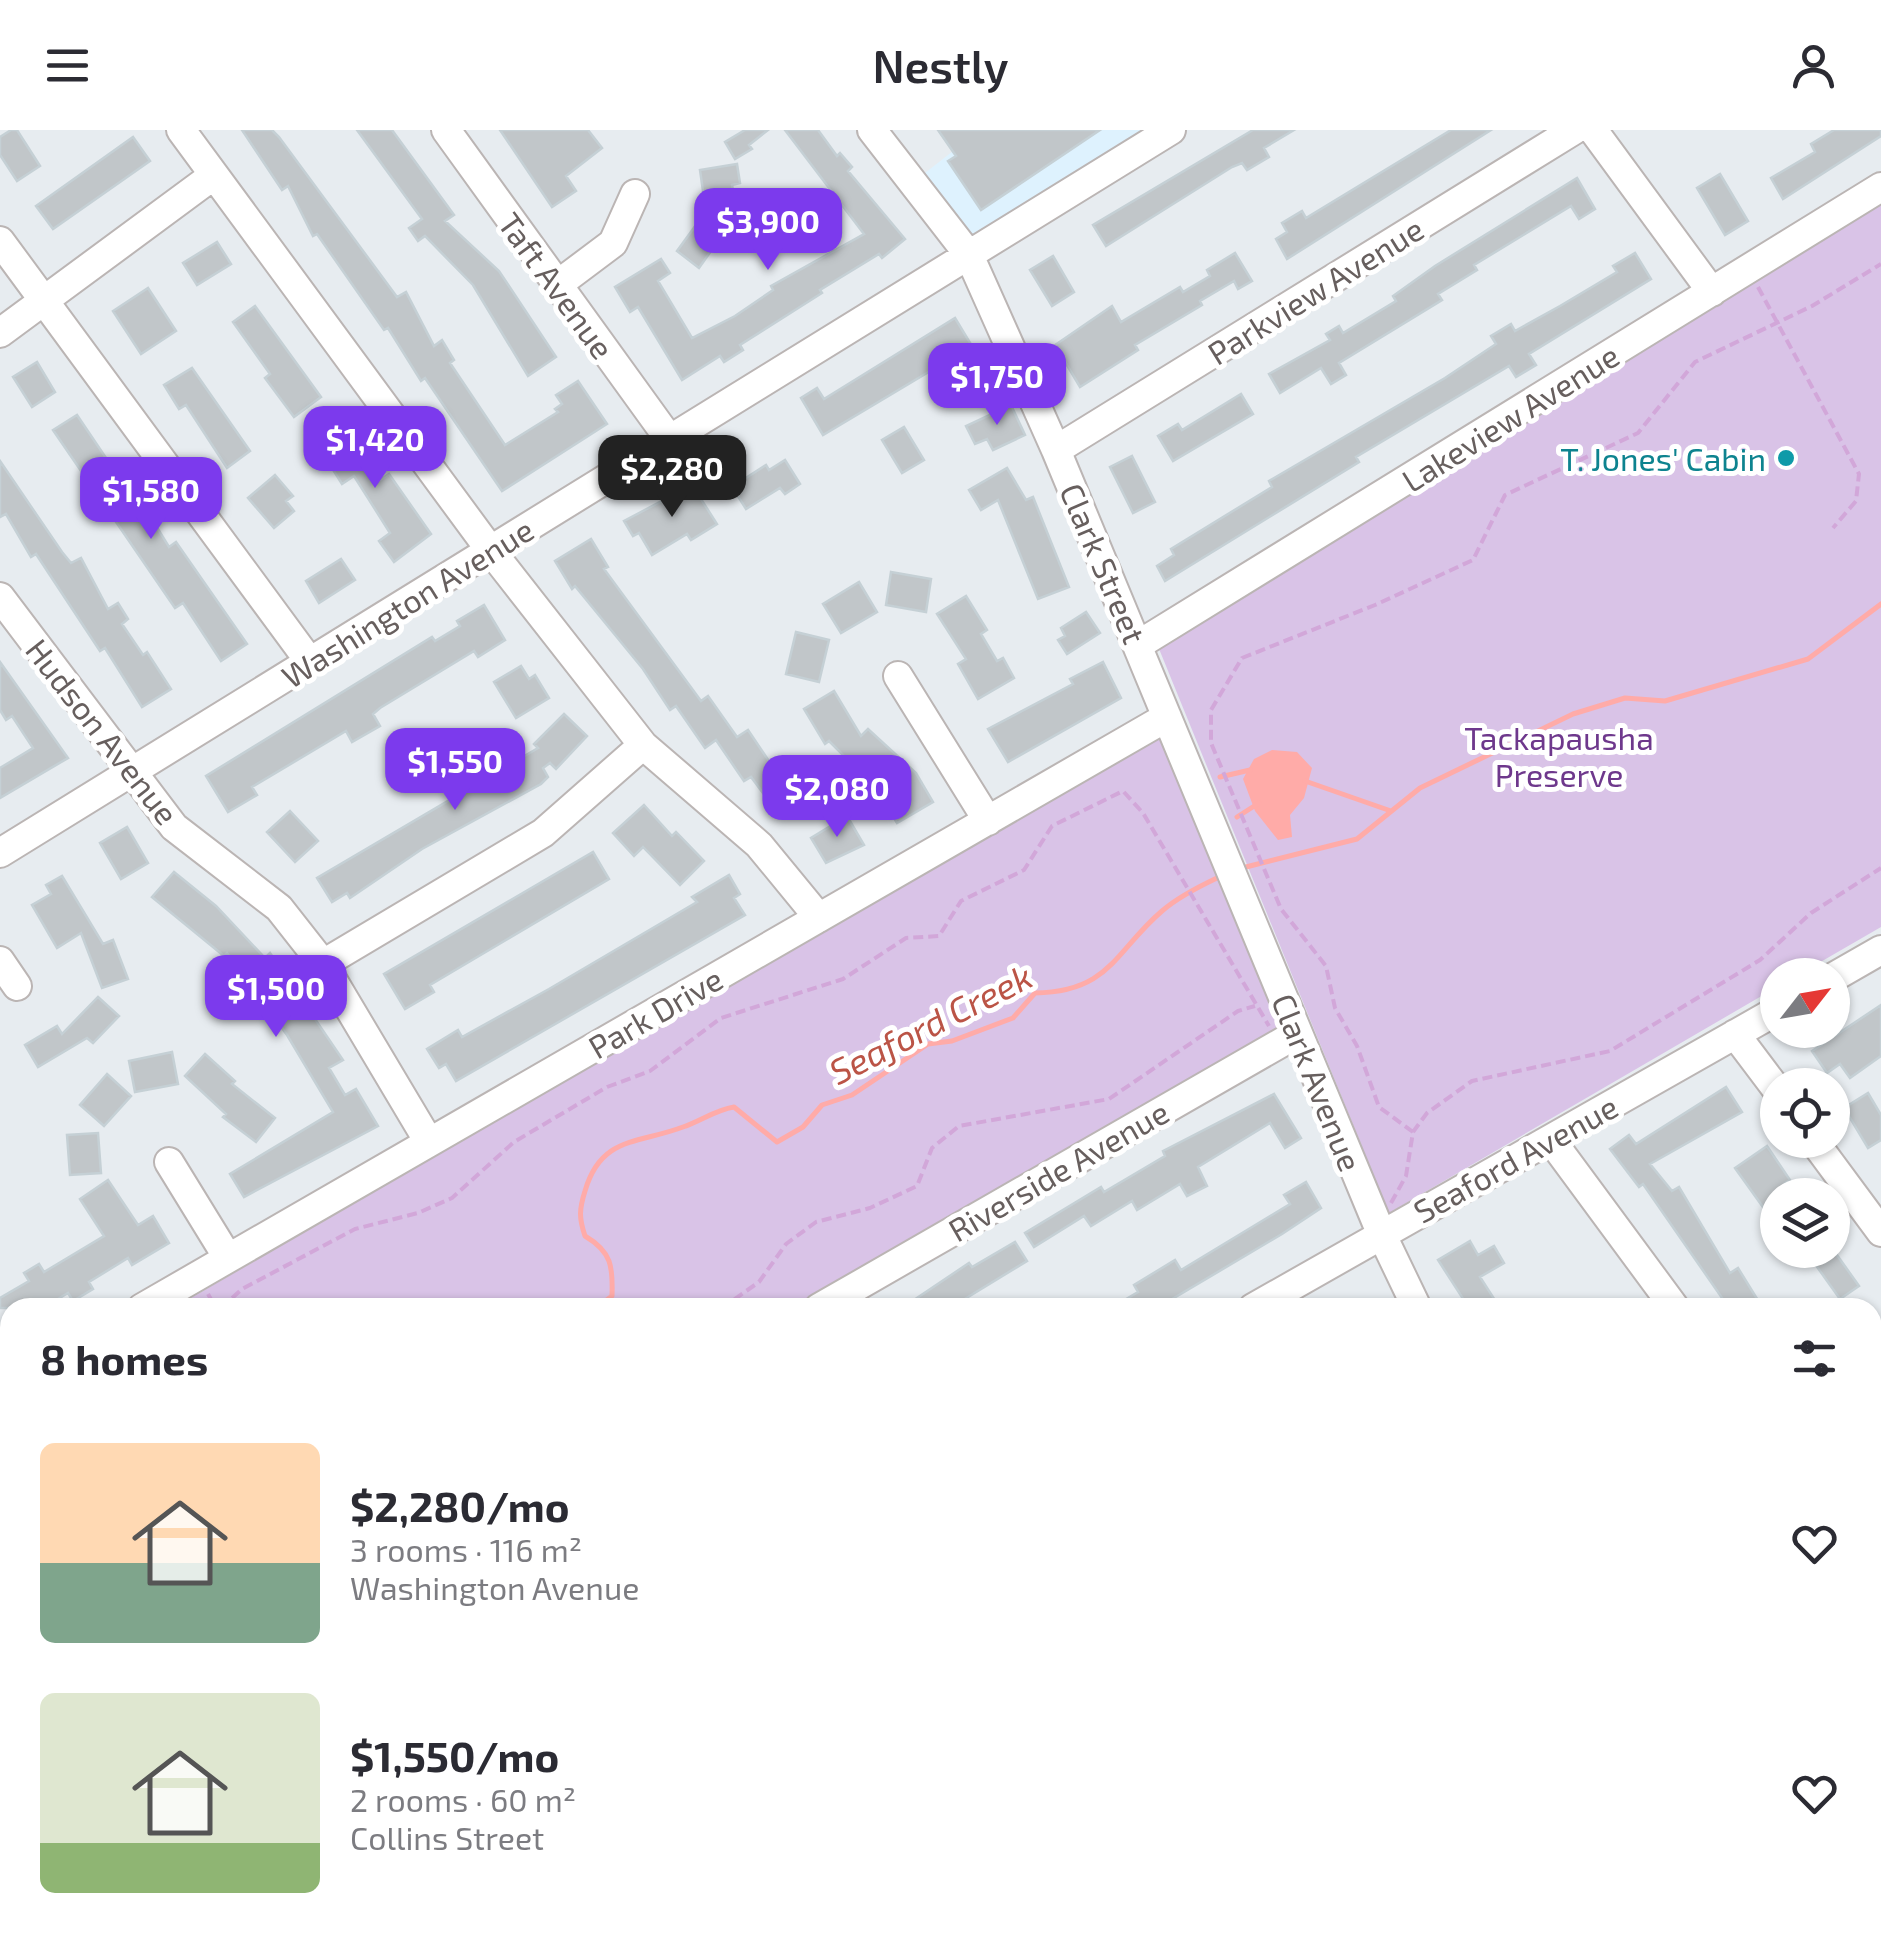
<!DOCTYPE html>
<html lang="en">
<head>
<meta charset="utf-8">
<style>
	:root { --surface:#fff; --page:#f2f2f3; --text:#2b2b33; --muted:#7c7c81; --accent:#7c3aed }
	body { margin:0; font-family:"Exo 2",sans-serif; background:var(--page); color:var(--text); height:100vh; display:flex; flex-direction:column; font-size:38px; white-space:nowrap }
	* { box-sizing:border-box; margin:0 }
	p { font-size:32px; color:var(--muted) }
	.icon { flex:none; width:55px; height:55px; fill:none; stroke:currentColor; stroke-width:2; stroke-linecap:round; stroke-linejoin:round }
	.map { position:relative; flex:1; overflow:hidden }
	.panel { position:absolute; left:0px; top:1168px; width:1882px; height:642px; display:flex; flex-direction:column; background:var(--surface); border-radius:30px 30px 0 0; box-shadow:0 2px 8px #0004 }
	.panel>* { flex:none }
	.needle { width:65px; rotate:59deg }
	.fabs { position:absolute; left:1760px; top:828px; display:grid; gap:20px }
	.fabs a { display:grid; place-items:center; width:90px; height:90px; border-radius:50%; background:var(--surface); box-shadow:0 2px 8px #0004; font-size:50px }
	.price { position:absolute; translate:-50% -85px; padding:0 22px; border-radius:20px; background:var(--accent); color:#fff; font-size:32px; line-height:65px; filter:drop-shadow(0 2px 5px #0008) }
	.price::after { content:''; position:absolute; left:50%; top:60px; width:30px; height:22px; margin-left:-15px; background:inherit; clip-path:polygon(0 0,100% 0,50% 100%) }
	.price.active { background:#222; color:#fff }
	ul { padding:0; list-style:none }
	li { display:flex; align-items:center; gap:30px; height:250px; padding:0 40px }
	li span { display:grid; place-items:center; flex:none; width:280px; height:200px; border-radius:15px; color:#555 }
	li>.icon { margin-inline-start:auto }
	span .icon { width:120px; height:120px; fill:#fffc; stroke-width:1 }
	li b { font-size:42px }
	h2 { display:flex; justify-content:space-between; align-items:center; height:120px; padding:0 40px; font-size:42px }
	header { display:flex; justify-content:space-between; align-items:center; height:130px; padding:0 40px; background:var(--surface); font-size:45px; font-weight:600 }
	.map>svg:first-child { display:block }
	.commercial { fill:#def2fe }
	.industrial { fill:#d9dddf }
	.green { fill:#d9c3e7 }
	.water { fill:#ffaba8 }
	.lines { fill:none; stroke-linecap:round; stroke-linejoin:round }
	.stream { stroke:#ffaba8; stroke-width:5 }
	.building { fill:#c1c6c9; stroke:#c5d0d5; stroke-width:2.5 }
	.minor-casing { stroke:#bbb5b4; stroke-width:32 }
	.path { stroke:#d2a7d9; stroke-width:4; stroke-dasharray:10 5; stroke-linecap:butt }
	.minor { stroke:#fff; stroke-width:28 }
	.rail-casing { stroke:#b5b3b3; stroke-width:9 }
	.rail { stroke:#fff; stroke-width:5; stroke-dasharray:15; stroke-linecap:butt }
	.culture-dot { fill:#0f9aa8; stroke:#fff; stroke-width:4 }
	.labels { text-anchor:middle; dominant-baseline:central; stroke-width:10; stroke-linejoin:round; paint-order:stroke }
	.street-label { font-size:32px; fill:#675f5e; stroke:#fff }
	.culture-label { font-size:32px; fill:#0d838f; stroke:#fff; text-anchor:end }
	.park-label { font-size:32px; fill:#6e388c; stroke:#fff }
	.water-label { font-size:35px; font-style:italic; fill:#bb5446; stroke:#fff }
</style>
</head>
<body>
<header><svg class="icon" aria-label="menu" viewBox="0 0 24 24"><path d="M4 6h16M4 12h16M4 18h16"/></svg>Nestly<svg class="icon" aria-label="person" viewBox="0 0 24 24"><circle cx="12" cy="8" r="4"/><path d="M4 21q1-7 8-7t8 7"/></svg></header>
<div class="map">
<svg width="1881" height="1808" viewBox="0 0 1881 1808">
	<rect width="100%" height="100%" fill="#e7ecf0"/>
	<path class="commercial" d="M980,0H1164L970,119L916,50Z"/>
	<path class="industrial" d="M101,1800H550L555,1808H107Z"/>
	<path class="green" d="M1881,69V797L1798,845H1778L1777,857L1389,1083L1155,509Z
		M1159,599L1286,906L812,1177L174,1178Z
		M10,1274V1635L0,1642V1280Z"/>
	<path class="water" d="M1272,620L1297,622L1312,638L1304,668L1290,685L1292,707L1278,710L1255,681L1243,649L1254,629Z"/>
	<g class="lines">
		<path class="stream" d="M1220,647L1250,640
			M1305,651L1391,681
			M1237,687L1259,673
			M1246,737L1357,709L1420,658L1573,584L1625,568L1665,571L1808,529L1881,474
			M596,1178L612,1166C613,1137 612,1122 585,1106C579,1088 579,1080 585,1061C601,1006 638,1014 683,997C701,991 715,980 734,977L777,1012L803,997L822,975L852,965L928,914L952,911L1013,888L1035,863C1110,862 1115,821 1162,781C1178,767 1198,757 1217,748
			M0,1489L10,1487"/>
	</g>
	<path class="building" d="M11,0H17L40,36L17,51L0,25V7Z
		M242,0H272L279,7L397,167L406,162L434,216L442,210L454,230L450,233L505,315L558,282L555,279L562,274L556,265L578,251L607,294L502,361L425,248L421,251L388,198L384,200L317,104L313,106L288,56L282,60Z
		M357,0H392L454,85L445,91L499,141L556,227L528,246L473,155L425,106L418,111L409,98L422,89Z
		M500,0H588L602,18L566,46L576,61L552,77Z
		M745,0H768L749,15L752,19L735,29L725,12Z
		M785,0H818L837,26L840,23L852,37L848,41L905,109L882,128L879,124L820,160L822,163L740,215L743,220L724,232L720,226L682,250L638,177L630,182L615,157L661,129L670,143L658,151L692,208L735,186L773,160L771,156L864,104Z
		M938,0H1100L981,80L948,31L956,26Z
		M1253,0H1294L1264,18L1269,27L1247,40L1242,33L1232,37L1106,116L1093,95Z
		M1451,0H1491L1287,129L1276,109L1287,102L1282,93L1302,81L1306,88Z
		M1834,0H1881V6L1783,69L1771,48L1815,22L1811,14Z
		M133,7L150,31L53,99L36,76Z
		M737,34L740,53L732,55L735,70L705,75L700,40Z
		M1720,44L1748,91L1725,105L1697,58Z
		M1577,48L1595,79L1579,89L1571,76L1474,135L1477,140L1438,164L1442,170L1339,233L1346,245L1331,254L1321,238L1280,263L1269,244L1330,210L1326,204L1339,196L1343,203L1396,171L1393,166L1435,136Z
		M701,88L723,104L699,138L677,121Z
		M217,112L231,134L197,155L183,133Z
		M1235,123L1252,151L1238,159L1234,151L1200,171L1202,175L1135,215L1138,220L1080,257L1055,215L1112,176L1121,192L1180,157L1183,162L1210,146L1207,140Z
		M1635,123L1651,149L1529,224L1536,235L1516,247L1509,236L1356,327L1359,332L1165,451L1157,436L1174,425L1171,419L1272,357L1269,351L1445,248L1496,214L1491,206L1511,194L1515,201L1560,176L1617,142L1613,136Z
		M1053,126L1074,162L1052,176L1030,140Z
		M148,158L176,201L141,224L113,181Z
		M255,176L321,267L294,287L265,248L270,244L233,192Z
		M955,188L972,216L823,305L801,268L817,258L824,269Z
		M37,232L55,262L32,277L13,247Z
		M192,238L250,321L227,338L186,275L179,279L164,255Z
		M1241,264L1253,284L1173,331L1158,306L1178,294L1182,300Z
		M1011,275L1025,305L993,320L987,309L975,314L966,296Z
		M77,285L135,371L139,368L169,417L176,412L247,514L221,531L183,473L175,478L53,300Z
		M343,290L380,350L389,344L431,404L394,432L379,411L390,403L354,346L342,354L315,311Z
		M904,297L924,330L902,343L882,310Z
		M1132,326L1155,372L1133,383L1110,337Z
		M785,330L800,354L785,364L780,358L746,379L732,357L766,335L769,340Z
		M0,331L62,422L71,433L81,428L108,479L118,473L128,489L122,494L143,525L147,522L171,559L142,577L105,518L100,521L36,424L31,427L6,384L0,387Z
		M1007,338L1026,370L1033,367L1069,457L1038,469L998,370L981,380L969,360Z
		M275,345L293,366L286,371L294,381L274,398L248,368Z
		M692,355L717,394L691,410L687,404L652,425L639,403L633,406L624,391Z
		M591,409L608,437L604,439L701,571L708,566L737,607L748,600L777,643L786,636L811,670L788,687L777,672L772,675L751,647L744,651L716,610L705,618L676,576L670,580L643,539L575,456L572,459L555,431Z
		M341,429L355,450L319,473L306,451Z
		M891,442L931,449L926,482L886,475Z
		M859,452L877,482L841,503L823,474Z
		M966,466L987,500L981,504L997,531L1003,528L1014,548L978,569L958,534L966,529L937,484Z
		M484,475L505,510L478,527L474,521L380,578L373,584L380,596L352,612L346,601L252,657L257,665L228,682L206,646L432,507L435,511L460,496L457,491Z
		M1086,482L1100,503L1067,524L1058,510L1065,506L1061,498Z
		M796,502L829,510L819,552L786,544Z
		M0,532L68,628L0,668V638L33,618L12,586L6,590L0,580Z
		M1103,532L1121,568L1008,632L988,599L1073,554L1070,549Z
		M521,536L529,549L535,545L549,568L516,588L494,552Z
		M834,561L861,606L868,599L916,643L933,672L897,693L876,658L829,611L825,614L804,579Z
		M564,584L587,606L556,639L550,633L543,638L548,647L541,654L422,719L350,768L347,763L332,772L317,748L538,618L534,614Z
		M644,675L672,706L676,702L704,731L680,755L643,717L634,726L613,703Z
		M290,681L318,711L295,732L267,702Z
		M847,686L864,715L826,733L811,708Z
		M127,697L148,733L121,749L100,713Z
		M593,722L609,749L430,855L434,862L405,879L384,844Z
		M174,742L216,776L265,828L270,823L343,930L329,938L345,965L356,959L378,996L244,1067L230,1044L333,982L287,905L227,823L224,826L152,767Z
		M729,745L740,764L734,768L745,785L456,951L446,934L439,938L427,919L458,900L462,907L549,859L697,772L692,767Z
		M62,746L103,814L113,810L128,849L102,858L81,803L57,818L32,775L51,764L46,755Z
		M98,867L119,886L93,913L87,908L38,937L25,915L57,896L62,904Z
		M1881,875V926L1850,948L1840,934L1827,943L1812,921Z
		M172,922L178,954L135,962L129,931Z
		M205,924L235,951L232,954L275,988L256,1012L223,987L226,984L185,946Z
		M107,944L131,966L104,996L80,975Z
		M1726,957L1742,982L1650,1034L1672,1061L1679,1057L1730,1143L1738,1138L1759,1172L1751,1178H1729L1643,1054L1639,1057L1610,1019L1629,1005L1636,1014Z
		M1868,963L1881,985V1010L1868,1018L1844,978Z
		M1274,964L1301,1008L1285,1018L1270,993L1198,1037L1207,1056L1187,1066L1180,1054L1137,1080L1132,1071L1091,1096L1084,1086L1034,1117L1025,1103L1101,1057L1104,1062L1165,1026L1163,1021Z
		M98,1003L101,1043L70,1045L67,1005Z
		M1767,1016L1790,1050L1785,1053L1794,1065H1778V1098L1735,1038Z
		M108,1050L138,1095L153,1086L169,1113L132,1135L128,1128L89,1152L93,1159L73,1171L68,1163L43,1178H0V1168L29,1151L24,1143L39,1134L44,1142L104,1106L80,1069Z
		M1306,1052L1321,1078L1282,1104L1157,1178H1111L1138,1162L1134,1155L1175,1130L1181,1140L1290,1074L1284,1065Z
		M1470,1111L1478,1125L1494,1116L1504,1133L1480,1147L1500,1178H1469L1438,1130Z
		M1015,1112L1027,1131L950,1178H902L969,1133L972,1137Z
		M1832,1118L1859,1156L1840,1169L1805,1120Z"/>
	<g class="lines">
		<g class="minor-casing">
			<path id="minor" d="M181,0L491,421L643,615L759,715L819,788
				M446,0L670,310
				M872,0L969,125L1056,320L1381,1103L1417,1178
				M1593,0L1712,162
				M0,111L310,532
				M557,155L613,113L635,64
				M0,203L214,45
				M1056,320L1574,0
				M0,467L174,697L279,778L323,834L429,1012
				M1138,515L1881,57
				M898,546L988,691
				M0,723L1171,0
				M0,831L17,856
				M323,834L543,703L643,615
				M1832,848L1881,820
				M1735,904L1778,961
				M1551,1010L1675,1178
				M1813,1010L1881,1102
				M169,1032L228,1128
				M142,1178L1167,587
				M819,1178L1298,903
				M1253,1178L1778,880
				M0,1259L10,1253
				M1872,1444L1881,1456
				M1872,1562L1881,1557
				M300,1800L306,1808
				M562,1800L568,1808
				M823,1800L829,1808
				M1085,1800L1091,1808
				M1347,1800L1353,1808
				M1701,1800L1705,1808
				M1869,1800L1875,1808
				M156,1808L170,1800
				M1440,1808L1454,1800"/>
		</g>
		<path class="path" d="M1758,157L1859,344L1856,371L1833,398
			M1413,1002L1379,977L1357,916L1335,878L1326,836L1281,779L1211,613V580L1242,528L1375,475L1473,430L1505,365L1638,303L1695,232L1812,176L1881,134
			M1391,1073L1406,1046L1413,1002L1427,983L1472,951L1610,921L1760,830L1811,783L1881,738
			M208,1164L216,1178
			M221,1178L242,1159L355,1099L418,1083L452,1068L514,1012L607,957L650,941L721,888L843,849L906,808L939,806L961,771L1024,740L1052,696L1123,661L1143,683L1269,896
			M722,1178L759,1152L786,1114L816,1092L870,1078L917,1056L932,1018L959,996L1109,969L1238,881L1255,876
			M0,1306L10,1298
			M0,1588L10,1578"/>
		<use href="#minor" class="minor"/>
		<g class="rail-casing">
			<path id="rail" d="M0,1740L10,1753
				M0,1765L10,1778
				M26,1800L32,1808
				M64,1800L71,1808"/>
		</g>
		<use href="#rail" class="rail"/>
	</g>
	<circle class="culture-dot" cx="1786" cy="328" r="10"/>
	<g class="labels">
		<g class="street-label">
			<text transform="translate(557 155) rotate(54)">Taft Avenue</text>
			<text transform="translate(1315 160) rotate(-32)">Parkview Avenue</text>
			<text transform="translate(1510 287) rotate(-32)">Lakeview Avenue</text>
			<text transform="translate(1104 433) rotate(67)">Clark Street</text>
			<text transform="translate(407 472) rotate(-32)">Washington Avenue</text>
			<text transform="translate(103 601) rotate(52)">Hudson Avenue</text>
			<text transform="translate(655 882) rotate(-30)">Park Drive</text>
			<text transform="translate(1318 952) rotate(68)">Clark Avenue</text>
			<text transform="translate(1515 1028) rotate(-29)">Seaford Avenue</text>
			<text transform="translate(1058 1040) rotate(-30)">Riverside Avenue</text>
		</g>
		<g class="culture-label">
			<text x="1766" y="328">T. Jones' Cabin</text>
		</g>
		<g class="park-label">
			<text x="1559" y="607">Tackapausha<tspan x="1559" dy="37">Preserve</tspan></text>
		</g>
		<g class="water-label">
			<text transform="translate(930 893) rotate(-27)">Seaford Creek</text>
		</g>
	</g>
</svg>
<div class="fabs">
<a><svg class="needle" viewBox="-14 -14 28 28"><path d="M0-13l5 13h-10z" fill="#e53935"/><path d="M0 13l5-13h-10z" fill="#7c7c81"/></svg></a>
<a><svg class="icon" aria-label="locate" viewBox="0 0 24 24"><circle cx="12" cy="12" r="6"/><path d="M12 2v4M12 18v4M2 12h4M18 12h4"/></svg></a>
<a><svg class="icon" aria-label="layers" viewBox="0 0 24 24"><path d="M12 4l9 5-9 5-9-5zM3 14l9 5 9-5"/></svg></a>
</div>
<b class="price" style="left:768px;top:143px">$3,900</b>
<b class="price" style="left:997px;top:298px">$1,750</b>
<b class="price" style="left:375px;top:361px">$1,420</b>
<b class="price active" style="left:672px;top:390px">$2,280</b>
<b class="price" style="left:151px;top:412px">$1,580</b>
<b class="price" style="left:455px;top:683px">$1,550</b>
<b class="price" style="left:837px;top:710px">$2,080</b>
<b class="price" style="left:276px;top:910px">$1,500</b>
<section class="panel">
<h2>8 homes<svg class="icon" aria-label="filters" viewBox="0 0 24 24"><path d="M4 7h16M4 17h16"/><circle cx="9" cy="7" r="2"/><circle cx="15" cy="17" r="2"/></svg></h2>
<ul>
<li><span style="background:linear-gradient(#ffd9b3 60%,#7fa58c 0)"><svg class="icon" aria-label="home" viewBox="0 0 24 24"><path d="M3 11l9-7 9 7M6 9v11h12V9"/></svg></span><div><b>$2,280/mo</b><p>3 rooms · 116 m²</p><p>Washington Avenue</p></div><svg class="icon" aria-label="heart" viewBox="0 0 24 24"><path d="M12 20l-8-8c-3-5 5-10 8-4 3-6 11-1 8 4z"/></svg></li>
<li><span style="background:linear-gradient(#dfe7d0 75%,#8fb573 0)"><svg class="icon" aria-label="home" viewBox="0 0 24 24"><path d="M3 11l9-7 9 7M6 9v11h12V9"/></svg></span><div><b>$1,550/mo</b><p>2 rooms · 60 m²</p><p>Collins Street</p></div><svg class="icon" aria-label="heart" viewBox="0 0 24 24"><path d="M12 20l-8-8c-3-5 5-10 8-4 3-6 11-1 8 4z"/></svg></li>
</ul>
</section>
</div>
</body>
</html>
